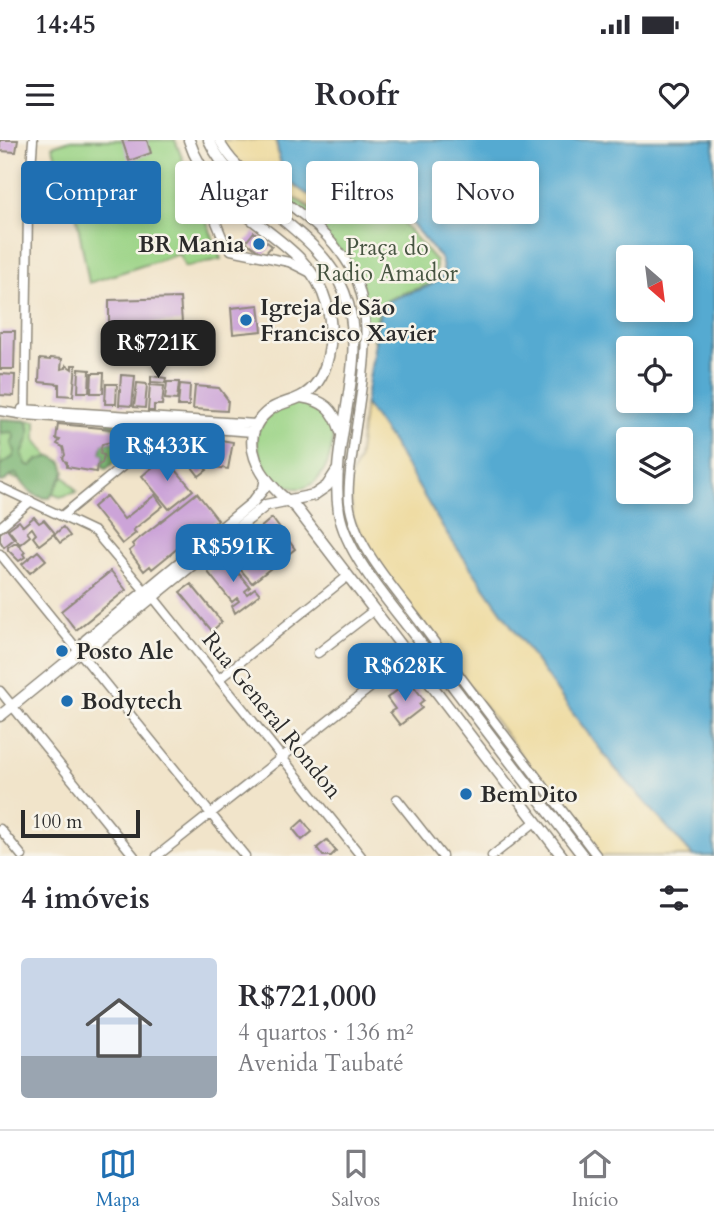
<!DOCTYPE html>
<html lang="pt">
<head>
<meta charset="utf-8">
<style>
	:root { --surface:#fff; --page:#f2f2f3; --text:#2b2b33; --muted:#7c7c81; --line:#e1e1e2; --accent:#1f6fb2 }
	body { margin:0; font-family:Cardo,serif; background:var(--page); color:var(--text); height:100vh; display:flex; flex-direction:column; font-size:26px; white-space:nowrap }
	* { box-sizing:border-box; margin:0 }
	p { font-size:23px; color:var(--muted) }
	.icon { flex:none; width:38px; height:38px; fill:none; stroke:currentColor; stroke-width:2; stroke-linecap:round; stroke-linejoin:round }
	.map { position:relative; height:716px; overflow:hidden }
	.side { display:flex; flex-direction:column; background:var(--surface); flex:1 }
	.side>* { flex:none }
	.banner { position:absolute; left:21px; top:21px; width:672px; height:63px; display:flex; gap:14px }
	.needle { width:46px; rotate:152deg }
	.controls { position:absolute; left:616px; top:105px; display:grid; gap:14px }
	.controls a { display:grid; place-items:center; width:77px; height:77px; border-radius:7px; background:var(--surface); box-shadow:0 4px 10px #0003; font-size:35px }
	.scale { position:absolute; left:21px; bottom:18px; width:119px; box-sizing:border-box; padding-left:7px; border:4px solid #2b2b2b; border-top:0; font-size:19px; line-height:24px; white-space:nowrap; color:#2b2b2b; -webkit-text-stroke:5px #f7f3e8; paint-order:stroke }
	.price { position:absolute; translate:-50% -60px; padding:0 16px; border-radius:14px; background:var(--accent); color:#fff; font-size:23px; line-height:46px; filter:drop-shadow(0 2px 4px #0008) }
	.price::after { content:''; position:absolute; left:50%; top:42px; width:21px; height:16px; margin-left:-10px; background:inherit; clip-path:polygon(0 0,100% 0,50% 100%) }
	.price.active { background:#222; color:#fff }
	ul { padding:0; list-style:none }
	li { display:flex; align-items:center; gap:21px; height:175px; padding:0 21px }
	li+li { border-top:2px solid var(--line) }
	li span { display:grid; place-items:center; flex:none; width:196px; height:140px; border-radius:7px; color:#555 }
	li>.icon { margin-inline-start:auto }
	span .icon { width:84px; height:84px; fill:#fffc; stroke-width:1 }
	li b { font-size:30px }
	h2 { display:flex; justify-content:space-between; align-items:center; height:84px; padding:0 21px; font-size:30px }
	.pill { padding:0 24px; border-radius:7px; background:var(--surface); box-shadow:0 4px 10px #0003; font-size:24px; line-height:63px }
	.pill.active { background:var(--accent); color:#fff }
	.status { display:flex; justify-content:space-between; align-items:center; height:49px; padding:0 35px; background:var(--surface); direction:ltr }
	.status svg { height:19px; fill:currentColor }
	header { display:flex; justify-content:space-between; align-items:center; height:91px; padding:0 21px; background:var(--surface); font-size:32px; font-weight:700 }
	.menu { display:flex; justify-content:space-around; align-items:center; height:98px; border-top:2px solid var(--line); background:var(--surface); font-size:19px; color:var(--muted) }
	.menu a { display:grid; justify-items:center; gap:4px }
	.menu .active { color:var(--accent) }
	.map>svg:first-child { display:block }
	.green { fill:#9cd487; stroke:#648059; stroke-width:2 }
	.forest { fill:#7db674; stroke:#547050; stroke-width:2 }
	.sand { fill:#eeda9e; stroke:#8c8264; stroke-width:2 }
	.water { fill:#55aad1; stroke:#406a7e; stroke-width:2; fill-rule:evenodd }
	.building { fill:#cca4d8 }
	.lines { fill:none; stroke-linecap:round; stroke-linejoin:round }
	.minor-casing { stroke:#8e887a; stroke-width:11 }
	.major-casing { stroke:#8e887a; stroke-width:13 }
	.minor { stroke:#fff; stroke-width:8 }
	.major { stroke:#fff; stroke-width:10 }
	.poi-dot { fill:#1f6fb2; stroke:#f7f3e8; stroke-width:2.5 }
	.labels { text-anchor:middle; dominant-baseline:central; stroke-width:5; stroke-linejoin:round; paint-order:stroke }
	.poi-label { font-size:23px; font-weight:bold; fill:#2b2b2b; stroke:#f7f3e8; text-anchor:start }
	.park-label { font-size:23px; fill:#475542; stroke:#f7f3e8 }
	.street-label { font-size:23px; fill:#2b2b2b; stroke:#f7f3e8 }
</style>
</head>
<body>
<div class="status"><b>14:45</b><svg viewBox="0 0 49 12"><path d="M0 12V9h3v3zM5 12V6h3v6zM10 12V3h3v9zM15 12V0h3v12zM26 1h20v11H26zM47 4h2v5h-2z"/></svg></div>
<header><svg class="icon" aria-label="menu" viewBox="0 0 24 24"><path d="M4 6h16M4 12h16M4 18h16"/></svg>Roofr<svg class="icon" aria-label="heart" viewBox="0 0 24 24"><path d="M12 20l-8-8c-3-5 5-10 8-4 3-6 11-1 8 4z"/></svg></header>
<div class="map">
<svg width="714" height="716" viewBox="0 0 714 716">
	<rect width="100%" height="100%" fill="#f7f3e8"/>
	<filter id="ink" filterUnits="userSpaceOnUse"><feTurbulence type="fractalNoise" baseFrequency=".0143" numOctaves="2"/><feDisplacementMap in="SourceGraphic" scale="14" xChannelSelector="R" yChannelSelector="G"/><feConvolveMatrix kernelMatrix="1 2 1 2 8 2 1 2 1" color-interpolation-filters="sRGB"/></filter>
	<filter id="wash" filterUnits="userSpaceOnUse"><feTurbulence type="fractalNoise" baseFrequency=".00686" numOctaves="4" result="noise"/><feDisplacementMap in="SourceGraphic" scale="28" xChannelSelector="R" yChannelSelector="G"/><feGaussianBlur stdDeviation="1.57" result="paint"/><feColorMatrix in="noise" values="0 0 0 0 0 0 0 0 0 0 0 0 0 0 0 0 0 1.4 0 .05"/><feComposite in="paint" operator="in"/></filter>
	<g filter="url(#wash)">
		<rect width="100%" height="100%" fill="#f1e4ca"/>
		<path class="green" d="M71,0H175L221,119L185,127L179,114L89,143L74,63L52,6Z
			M368,43L436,121V137L440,139C426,149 387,153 380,168C376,177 375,191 374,201L372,193L364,181V168L341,112L287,63L292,58C302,60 307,69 315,73C323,77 340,82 347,79C364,72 351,48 368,43Z
			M309,260C315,264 322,268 327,273C334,283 333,294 332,305C328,333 309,362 278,341C272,337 266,333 263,326C259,316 257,304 256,294C271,266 280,265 309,260Z
			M0,279L36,281V300L77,352L60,357L0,332Z"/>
		<path class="forest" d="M135,277C145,279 153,282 152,293L141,301L135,293L131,295L122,284L115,289L107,283L110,279Z
			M0,279L27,281C33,295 26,302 22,315L27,325L31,326L38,320L52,316L62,322L65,332L50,358C32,359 25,346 16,334L11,335L5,341L0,342V325L13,317L15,311L11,304L14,297L12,292L0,293Z
			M121,300L130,310L106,329L99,323H103L104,315L100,314L102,304Z"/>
		<path class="sand" d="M219,0H275C278,10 279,24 284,33C294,52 333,71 353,59L350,72C320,89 314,62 292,58L287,63L257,41Z
			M365,263L392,302L443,388L571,571L614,627L693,716H597L377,423L353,379L349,339L358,321Z"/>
		<path class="water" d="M276,0H714V716H693L614,627L571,571L443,388L392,302L365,264L381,165C400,151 430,153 444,134L441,119L371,35L357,38L353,59C333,71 294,52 284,33C280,24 278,10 276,0ZM628,117H681V170H628ZM628,208H681V261H628ZM628,299H681V352H628Z"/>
		<g id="blocks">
			<path class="building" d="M0,0H18L16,12L0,11Z
				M122,0H147L151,13L129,21Z
				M254,92L272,106L264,115L246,102Z
				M180,158L182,182L109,185V160Z
				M259,165L262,191L233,194L231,168Z
				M0,191H15L14,229H0Z
				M50,218L62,219L61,229L66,228V225L72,229V225H76L73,256L59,255V244L39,242L40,219L50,220Z
				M79,229L90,230L89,252H78Z
				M92,233H104L103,253H91Z
				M0,234L15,235L14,256L0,255Z
				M121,235L135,236L132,266L119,265Z
				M151,236L166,238L165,243L151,242Z
				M167,242H179L177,260L165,259Z
				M137,243L147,244L145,268L134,267Z
				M106,244H117L116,264H105Z
				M180,244L190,245L189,266H178Z
				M150,245L164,246L162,265H154V271H148Z
				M195,246L219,248L228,260L227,271L193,269Z
				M58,284L113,289L121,300L102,304L100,314L104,315L102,323L97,326L96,332L67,327V321L66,323L63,318L65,315L63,307L57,304L60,300L56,299Z
				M122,284L131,295L134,293L141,301L131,310L115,289Z
				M177,292L205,294L204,303L199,302L198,312L203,313L202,320L196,319L207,330L199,336L188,322L183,326L175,316L186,307L187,302L176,301Z
				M209,298L233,302L228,329L205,326Z
				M165,317L193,350L169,369L142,336Z
				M197,353L218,380L186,405L184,403L152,429L150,426L144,431L129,411L134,407L132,404Z
				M155,355L163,366L133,390L136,393L122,404L93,367L106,356L124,379Z
				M34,377L39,383L44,380L55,393L39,405L33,397L36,394L32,388L27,392L30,396L20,404L8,389L19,381L23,386Z
				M272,378L295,409L252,443L228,415Z
				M63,387L70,396L60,403L54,395Z
				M6,388L14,399L4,407L0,401V393Z
				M14,403H17L25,412L23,414L25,417L19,421L8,410V407Z
				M38,411L46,420L30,433L22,424Z
				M225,417L250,447L245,451L247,454L255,448L260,454L235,473L232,466L239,461L237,458L232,462L208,432Z
				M111,431L126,450L76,490L61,471Z
				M191,444L222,482L212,491L180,452Z
				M410,541L424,560L419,564L422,568L400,585L390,572L395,569L387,558Z
				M303,680L312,692L302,700L293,689Z
				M327,700L336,711L331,716H323L317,708Z"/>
		</g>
	</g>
	<g filter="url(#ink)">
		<use href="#blocks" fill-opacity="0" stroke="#8e887a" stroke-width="2"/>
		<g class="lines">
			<g class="minor-casing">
				<path id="minor" d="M219,0C232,24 245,32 266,48C300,72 337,98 355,137C377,186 359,258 353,309C351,327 347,345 349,362C354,407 399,453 424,488C481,565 539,640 597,716
					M199,24L200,43L225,104L231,110L289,122L309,132
					M22,269L256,284
					M0,271L25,275L253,292
					M25,275L28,70L33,0
					M0,347L95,392L145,451
					M63,375L173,285
					M0,387L31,361
					M0,414L245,716
					M153,457L361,716
					M318,513L374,470
					M219,539L348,436
					M0,551L134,716
					M397,659L442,716
					M0,689L22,716
					M157,716L409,517
					M492,716L535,682"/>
			</g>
			<g class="major-casing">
				<path id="major" d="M189,0C195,19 206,36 219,50C255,90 312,109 327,165C335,194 331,242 300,257C290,262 280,263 271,269C238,292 254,328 277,351C283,358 291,362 297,369L562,716
					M209,0C238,64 318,86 344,152C372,221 328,300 339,372C346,415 393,466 419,501C473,573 528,645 583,716
					M301,257C325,261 334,269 341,292
					M80,511L86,500L252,363L264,348L266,338
					M0,576L80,511L91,507L266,365L314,355L327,346L338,329"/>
			</g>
			<use href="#minor" class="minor"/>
			<use href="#major" class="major"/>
		</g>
	</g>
	<g class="poi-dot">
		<circle cx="259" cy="104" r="7"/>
		<circle cx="246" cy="180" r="7"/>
		<circle cx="62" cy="511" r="7"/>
		<circle cx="67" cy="561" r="7"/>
		<circle cx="466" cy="654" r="7"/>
	</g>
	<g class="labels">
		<g class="poi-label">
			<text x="245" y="104" text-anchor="end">BR Mania</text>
			<text x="260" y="167">Igreja de São<tspan x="260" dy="26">Francisco Xavier</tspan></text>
			<text x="76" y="511">Posto Ale</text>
			<text x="81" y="561">Bodytech</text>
			<text x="480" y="654">BemDito</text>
		</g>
		<g class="park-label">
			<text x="387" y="107">Praça do<tspan x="387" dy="26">Radio Amador</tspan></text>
		</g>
		<g class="street-label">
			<text transform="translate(272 575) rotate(51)">Rua General Rondon</text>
		</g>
	</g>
</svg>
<div class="controls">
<a><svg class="needle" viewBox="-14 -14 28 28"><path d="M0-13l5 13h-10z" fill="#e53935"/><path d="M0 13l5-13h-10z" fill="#7c7c81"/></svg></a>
<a><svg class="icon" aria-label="locate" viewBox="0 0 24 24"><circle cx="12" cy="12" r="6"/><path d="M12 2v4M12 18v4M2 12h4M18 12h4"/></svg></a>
<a><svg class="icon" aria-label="layers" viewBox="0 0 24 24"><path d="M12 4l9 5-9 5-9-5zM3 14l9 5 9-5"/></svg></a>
</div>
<div class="scale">100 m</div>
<b class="price active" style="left:158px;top:240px">R$721K</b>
<b class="price" style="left:167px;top:343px">R$433K</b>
<b class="price" style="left:233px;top:444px">R$591K</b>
<b class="price" style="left:405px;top:563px">R$628K</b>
<div class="banner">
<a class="pill active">Comprar</a>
<a class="pill">Alugar</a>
<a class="pill">Filtros</a>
<a class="pill">Novo</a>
</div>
</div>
<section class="side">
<h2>4 imóveis<svg class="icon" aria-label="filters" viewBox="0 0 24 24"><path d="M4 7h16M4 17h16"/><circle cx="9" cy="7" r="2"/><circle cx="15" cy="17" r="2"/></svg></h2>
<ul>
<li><span style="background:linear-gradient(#c9d6e8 70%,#9aa5b1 0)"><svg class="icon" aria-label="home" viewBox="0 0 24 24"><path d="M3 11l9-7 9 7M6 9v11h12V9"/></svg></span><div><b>R$721,000</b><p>4 quartos · 136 m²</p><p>Avenida Taubaté</p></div></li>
</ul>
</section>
<nav class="menu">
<a class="active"><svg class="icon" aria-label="map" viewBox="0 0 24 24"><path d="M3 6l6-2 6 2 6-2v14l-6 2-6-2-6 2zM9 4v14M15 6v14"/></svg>Mapa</a>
<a><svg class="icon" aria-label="saved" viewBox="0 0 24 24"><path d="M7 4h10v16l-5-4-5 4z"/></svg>Salvos</a>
<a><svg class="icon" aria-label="home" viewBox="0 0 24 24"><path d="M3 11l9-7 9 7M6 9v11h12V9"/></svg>Início</a>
</nav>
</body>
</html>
